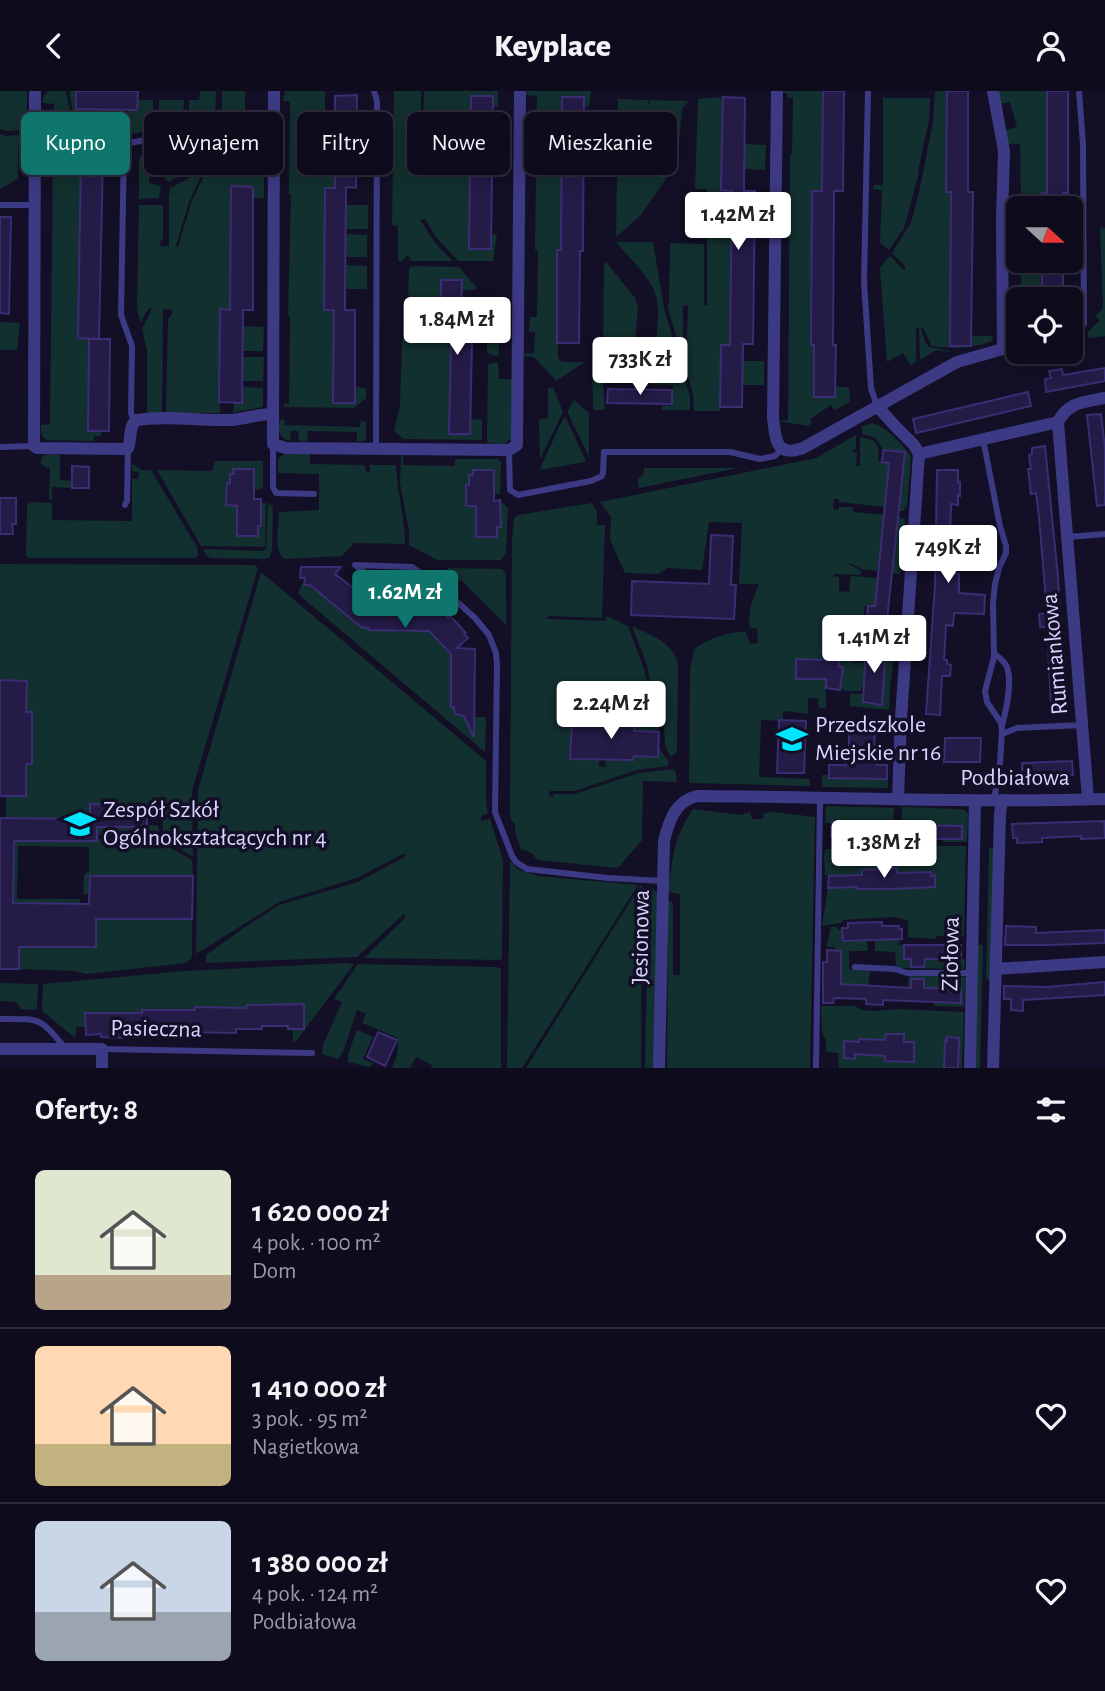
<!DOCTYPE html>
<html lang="pl">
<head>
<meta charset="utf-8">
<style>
	:root { --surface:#0e0b1c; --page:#171425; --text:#f1f3f6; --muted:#9b9ba3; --line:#2e2b3b; --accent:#0f766e }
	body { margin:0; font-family:"Alegreya Sans",sans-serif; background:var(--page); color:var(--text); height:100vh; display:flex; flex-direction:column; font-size:26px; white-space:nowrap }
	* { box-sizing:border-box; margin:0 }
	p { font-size:23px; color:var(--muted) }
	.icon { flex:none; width:38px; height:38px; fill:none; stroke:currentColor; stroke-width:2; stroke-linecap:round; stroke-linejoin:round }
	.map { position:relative; height:977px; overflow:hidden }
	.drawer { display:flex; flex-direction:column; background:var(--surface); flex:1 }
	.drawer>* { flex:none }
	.top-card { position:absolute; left:21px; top:21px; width:700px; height:63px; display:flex; gap:14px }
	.needle { width:46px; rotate:111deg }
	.controls { position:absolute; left:1006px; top:105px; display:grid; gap:14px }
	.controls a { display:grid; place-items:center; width:77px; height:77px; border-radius:10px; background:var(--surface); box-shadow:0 4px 18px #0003,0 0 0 2px var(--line); font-size:35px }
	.price { position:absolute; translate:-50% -60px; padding:0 16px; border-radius:7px; background:#fff; color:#222; font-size:23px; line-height:46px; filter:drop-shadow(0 2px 4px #0008) }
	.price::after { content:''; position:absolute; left:50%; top:42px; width:21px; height:16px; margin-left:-10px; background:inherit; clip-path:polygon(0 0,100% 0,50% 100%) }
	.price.selected { background:var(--accent); color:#fff }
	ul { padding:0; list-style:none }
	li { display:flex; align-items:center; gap:21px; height:175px; padding:0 35px }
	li+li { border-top:2px solid var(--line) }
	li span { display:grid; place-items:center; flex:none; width:196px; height:140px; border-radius:10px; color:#555 }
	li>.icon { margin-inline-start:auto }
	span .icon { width:84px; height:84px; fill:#fffc; stroke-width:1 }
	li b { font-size:30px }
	h2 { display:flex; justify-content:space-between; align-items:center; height:84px; padding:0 35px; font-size:30px }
	.pill { padding:0 24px; border-radius:10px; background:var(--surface); box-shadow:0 4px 18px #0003,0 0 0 2px var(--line); font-size:24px; line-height:63px }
	.pill.selected { background:var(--accent); color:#fff }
	header { display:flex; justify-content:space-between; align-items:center; height:91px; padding:0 35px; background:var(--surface); font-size:32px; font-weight:800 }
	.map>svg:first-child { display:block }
	.green { fill:#12302f }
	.building { fill:#241b47; stroke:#3b2d73; stroke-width:2 }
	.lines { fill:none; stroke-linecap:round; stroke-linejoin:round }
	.service { stroke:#3d3a85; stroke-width:6 }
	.minor { stroke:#3d3a85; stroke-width:12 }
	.labels { text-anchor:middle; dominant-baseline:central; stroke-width:7; stroke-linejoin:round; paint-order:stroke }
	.street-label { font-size:24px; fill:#d9d4ff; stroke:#130f26 }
	.poi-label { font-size:24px; fill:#d9d4ff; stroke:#130f26; text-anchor:start }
</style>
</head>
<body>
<header><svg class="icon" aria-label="back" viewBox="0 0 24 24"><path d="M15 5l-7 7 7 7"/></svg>Keyplace<svg class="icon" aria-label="person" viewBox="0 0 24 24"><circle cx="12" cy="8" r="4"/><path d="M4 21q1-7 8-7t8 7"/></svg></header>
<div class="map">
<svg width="1105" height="977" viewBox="0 0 1105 977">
	<rect width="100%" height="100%" fill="#130f26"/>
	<path class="green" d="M0,0H27V39L6,40L0,38Z
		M48,0H66L75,44L48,43L43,40L54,39V13L43,12V7Z
		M69,0H76V18H91V44L77,43Z
		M200,0H216L215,28L189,32V9H199Z
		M222,0H245V23L222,27Z
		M285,0H325V24L335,25V97H325L324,219H334L333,312H354L355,296L366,297V307L354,317L284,316V313H289L290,226L288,225L291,103H289L290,10H283Z
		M394,0H421V65L423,66L424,0H498V16H493L492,5H471L491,158V144L497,143L493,170H458L435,145L425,128L420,129L436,153L453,170H411L408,165H406L403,170H398V135L392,134Z
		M527,0H591L589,16L584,15V6H562L561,159H557L558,267L562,271H585L556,290L534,266L524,265V263L534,262L535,241H529L530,226H537L538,160L535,159L537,5L526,4Z
		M784,0H823L822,100L812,101L814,306H835L836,296H849L850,311L834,319L831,314L810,328L812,332L808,335L778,330L788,329L790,64L792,63L793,7H787V2H782Z
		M935,0H947L946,101H951V255H971L972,245H993L992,250C972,258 953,258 932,255L923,237H921L925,251L929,256L950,260V261L936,259L920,269L919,237H916V271L911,274L903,262L887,271L880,177L890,165L905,180V175L892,162L911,132L920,97L933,31Z
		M997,0H1047V102L1042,103V117H1021L1020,53H1008L1004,40L1017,36L1010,11L1000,13Z
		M723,6L722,99L732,100L730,254H721L720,320H694L693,304L686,278L688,214L683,215V268L667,214L669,213L670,152L704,153V214H707V98H695L698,8Z
		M883,7H930L929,29L918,80L919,82L904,137L889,159L880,152L882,99L873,98L874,94H883Z
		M618,8L648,9L649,15L650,9L689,10L682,18L679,52H676V54L678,55L677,58L666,88L640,125L616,146Z
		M137,9H153V39L127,44L128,18H137Z
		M159,9H184L183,34L159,38Z
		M97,18H122V44H98Z
		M0,43L6,45L28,43L27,55L18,59V88L0,98Z
		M246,46L249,57L265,58V68H259L258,73L213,74L219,51Z
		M215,51L209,71L200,73L169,91L155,78L156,62H166L180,56Z
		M744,53L766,54L765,79L744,78Z
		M69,55L81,56L78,247L89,248L88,340H101V345H94V350L48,349C40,347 41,341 41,334L50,333L53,65H44L51,57H66Z
		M149,63V92L161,95L159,107L139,108V68L142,64Z
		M264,76V107H253V96L232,95L230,219H220V322H166L168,228L172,223L173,219L163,218L162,322H147V259L142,238L152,218L149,217L140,232L137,216L139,114H163V148L161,149L160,155H169V106L170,97L204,79L189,111L176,155L178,156L192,109L207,79Z
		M346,114H368V138H346Z
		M1105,137V245L1089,247L1087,242L1100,229L1095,226L1103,217L1100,138Z
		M346,143L367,144V166H346Z
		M616,151H653L664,217L690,306V319H662V315L673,314V294L642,293L643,273L655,272C655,255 661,220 656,205C651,186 628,166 616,151Z
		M1021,170H1042V208H1021Z
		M606,171L635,207L638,217L634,261L608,264L603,260L604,173Z
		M345,174L367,175V198H345Z
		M411,175L459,176L476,196L475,199H462V189H441L440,250L451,251L449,343H470V328L482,329V349L404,348L394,340L400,315L402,253L408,209L409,179Z
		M488,206H499V265L490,264L487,261L488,225H491L492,219L488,218Z
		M0,231L20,232L17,259H0Z
		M242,235L264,236L263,260H242Z
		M242,266H264L263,290H242Z
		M743,270H764V294H742Z
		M492,272H498L499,288H513L511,348L504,353L488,352L487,350L488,274Z
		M592,272L634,273L633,292H603L605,319H595L593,317Z
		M242,296L263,297V315C257,318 241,319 233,322L234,312L242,311Z
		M553,296L563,321L540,368L539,328L548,327V297Z
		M574,309L589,322V366L568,322V319Z
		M564,326L566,327L585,368V371L539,379Z
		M284,328L285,334L360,336L361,330L366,331V349L357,351V341L308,340L307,350H299L298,340H291L290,350C280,348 277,339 280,329Z
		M872,332C887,336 902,353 911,365L907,416L905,417L904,420H891L898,417L905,361L883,359L876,347L862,343V335Z
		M856,344V358H853V361H857L856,375H860V346C878,349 880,353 878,370L890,372L884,416L839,411V408H834L833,418L838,419L839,416H853V421L900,425V427L905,428L900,483L884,481V428L877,480L862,478L849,472V473L861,480L860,484L834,483L833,485L839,486V500L849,501L851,485L878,487L875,515H865L863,528L874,529L873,540L886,542V545L837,540V544L879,547L851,548L849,564H839L840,554L828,553L826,570L841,571L842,568L852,566L853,550L866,551L865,560L871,561L866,565L856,564L854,572H865V577L870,578L869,597H861V600H848L840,598V593L826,591V617H819L818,607H808V623L785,620L783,621V630L761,629L759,686L810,688V695L689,692L690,579L694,559C704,549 732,539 746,541L750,553L758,552L757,537H750C747,521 753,508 759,493H739L742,432L709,431L702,479L667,477L658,483L625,482L610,449L611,426L600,411L816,367Z
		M49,363L60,364V389L72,390V397L52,396V408H49L50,377L45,376L41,373C41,366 42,365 49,363Z
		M284,363H310V373L364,374L366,381H370V374H396C397,401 405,427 405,453L354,452L342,465L284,468C273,459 279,435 279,421L319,419V383L278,382V368Z
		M401,364H403V374L455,375V368H498L501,371L500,403H494L473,379L466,415H476V446H497V436H501L500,409L508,417L506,462L501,469H437L409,454V440L400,392Z
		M215,370H263V396L261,398L254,399V378H234V383H230V392H227L226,414L237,415V445H257L258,435L261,434V412H266L265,456L201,455L157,379L212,380Z
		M132,373L142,379H151L197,456L198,464L196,467H28L26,464L27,414L30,411L52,412V429L132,430V388H138L139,381L132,380Z
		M644,377H738L639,397L638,389L639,386L643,385Z
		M268,412L273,415L272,459L270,466L266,468L211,467L207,465L203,458L262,460L266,458Z
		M592,412L597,421V434H605L602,527L548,525L547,528L606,530L607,525L628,535L644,578L659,641H645L634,646V632L572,630L571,667L599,668V675L605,676L606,669H633L634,662L658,656L669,671L668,675L637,679L575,700H550L549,705L553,706V703H574L639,682L674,678L676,683L677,691L643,690L642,749L618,777L537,769L532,762L521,758L515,741V732L512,731L510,724L512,448L514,427L518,424Z
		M0,473L255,474L258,477L192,700L193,766L163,747L162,708L160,705L159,728L147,729L146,714L90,713V728L6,727V705H26V673H32V621H26V590L0,589Z
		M448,477L502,478L506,483V534L463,491L446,482Z
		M261,481L486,670V712L488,722L481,725V730L490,728L503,769L502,867L500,869L364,867L405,827V822L357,866L206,872V864L244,837L279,814L358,791L406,765L405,762L357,787L279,811L196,863L198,699Z
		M302,492L310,494L359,533L361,536H364L369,532V539L432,540L451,559V616H454L473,629L475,626H486L485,661L298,503Z
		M632,535C652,545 670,549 678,572L677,661L671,666L665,656L664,634L652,601L647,574Z
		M886,554L895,557L890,596L889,619L850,615V603H863V611L882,613Z
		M822,684H829V687L887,688L888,686V697L822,696Z
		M826,715L894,717L891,747H887V740H881V734L825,732Z
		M902,716L958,718L965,719L968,723L967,751H943V748H962V735L910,734L909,738H901Z
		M693,718L741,724L750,721L752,728H763L764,722L774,721L815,726L810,977H667L668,810L672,811L673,815V884H680V803L669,801V796C673,763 674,747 693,718Z
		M156,734L159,737V745L97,744V736Z
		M97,748H160L162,752L192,769L193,785H90L89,803H83L84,784L89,780V756L18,755L17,808H80V813L13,812L14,750H96Z
		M832,753L899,754L901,770L915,769L916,755H966L964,846L937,845L936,848L908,846V830L895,826L843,829L841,832L822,835L828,797L829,785L825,784L824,763L826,758H832Z
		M989,757H996L993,890L986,888Z
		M510,770L519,779L538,785L638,794L522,977H507Z
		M640,795H642L641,977H526Z
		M648,795L656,800L657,804L654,977H645Z
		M96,828H192V865L190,869L185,872L87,883L74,880L19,878V856H96Z
		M831,836H838V839H842L843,850H867L868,860H849V878L870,880L868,895L842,893L841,860H835V856H827L828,848Z
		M875,849H900L899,854H904V868H965L964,878L899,877L896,874L895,861L875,860Z
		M977,853L983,854L980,977H974Z
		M345,872L354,873L296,950L293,951V935L303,913L247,914L246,917L195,916V919H143L142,922H86V936H76V946H74L42,920L43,893L185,880Z
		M358,873L497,876L501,878V977H431L432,974L416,966L410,977H392L397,964L398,947L362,932L366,923L357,919L343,961L338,968L322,963L323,954L342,911L334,908Z
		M909,884L965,886L964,916L934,915V912H960L961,899L924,897V888H911V903H907Z
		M0,892L38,893L37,917L36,919L21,918L16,911L0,910Z
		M821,915H855L862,919L874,920L897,918L964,921L962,977H839L838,962L826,961V949L822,942Z
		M357,939L373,946L363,968L373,972L370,976L348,971V963Z"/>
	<path class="building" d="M76,0H138L137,19L76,18Z
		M823,0H844L843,100H834L833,254H836L835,306H814V254H811L812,100H822Z
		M947,0H968V101H973L971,255H950L951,101H946Z
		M1047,0H1068V102H1063L1064,117H1042V102H1047Z
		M357,4L356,97L346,96L345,198V219H355V312H333L334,219H324L325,97H335V5Z
		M471,5H493L491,158H469Z
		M562,6H584L583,160H580L579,252H557V159H561Z
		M723,6L745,7L744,100H755L753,253H743L742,316H720L721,254H730L732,100L721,99Z
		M81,63L103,64L99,248L78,247Z
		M231,95L253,96V219H243L242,312L219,311L220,218L230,219Z
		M0,126H11L9,223L0,222Z
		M1042,170H1063V208H1042Z
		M441,189H462L461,251H472L470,343H449L451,251H440Z
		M89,248H110L109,340H88Z
		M1105,277V290L1046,301L1045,288L1051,287L1049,280L1062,278L1063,284Z
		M608,298L672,299V313L607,312Z
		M1028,301L1031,315L916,342L913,328Z
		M1101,323L1105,357V414L1097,415L1087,324Z
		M1045,355L1058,486L1065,614H1051L1047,536H1040L1039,523L1047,522L1039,426L1036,402L1031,403L1028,378H1031L1029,364L1032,363V357Z
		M883,359L905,361L886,538L873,537L874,529L867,528L868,515H875L889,372L882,371Z
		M72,375L89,376V397H72Z
		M233,378H254V408H261V435H258V445H237V415L226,414L227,392H230V383H234Z
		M473,379H494V410L500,409L501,436H497V446H476V415H466V394H469V384H473Z
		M937,379H958V391H960V405L958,404V414L951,413L950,446L986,449L984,462L956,459L955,483H959V502L985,504L984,523L954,522L953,535L946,534L944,569H947V573L951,574L950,585H942L940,624L926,623L935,494Z
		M0,407H16V433H12L13,443H0Z
		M711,444L733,445L731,494H736L734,528L631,524L632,490L709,493Z
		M301,476H341L335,483L360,502L353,511L389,512V516H437L448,527L450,525L466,542L464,543L468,547L457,557L475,558L474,646L464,625L455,623L454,616H451V563L429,540L369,539V537L361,536L310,494H304L305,487H300Z
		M828,553L840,554L839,576H843L840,599L826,597V588H796V568L827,569Z
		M866,555L886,557L882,614L863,611Z
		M0,589L27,590L26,621H32V673H26V705H0Z
		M779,629L806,630L804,682H777Z
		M572,630L635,632L634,640L659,641L658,666L634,665L633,669L570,668Z
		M849,632H863V642H875L874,655H878L877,674H887V688L829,687V674H846V668L849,669Z
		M945,647H981L980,671H944Z
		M1072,670L1073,684L1022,686V672Z
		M90,713L147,714V736H97V750H14L13,812L89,813L90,785H193L192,828H96V856H19V878H0V727L90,728Z
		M1104,730L1105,747L1081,748V745L1042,747V751L1017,752V747H1013L1012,733Z
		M832,731L882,734L880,747L831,745Z
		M911,734L962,735V748H911Z
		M897,777V782L931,781V785L935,784V796L892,798H857V796L828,797L829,785L862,784V779Z
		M882,831V835H899V838H902V848L843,850L842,837H848V832Z
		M1006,835L1036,836V842L1105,839V852L1048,854H1005Z
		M904,854H961V868H925L924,876H911V868H904Z
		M827,859L841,860V893L911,897V888H924V897L961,898V912L883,909V914L866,913V908L834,907L833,912H823V871H827Z
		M1105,891V904L1023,909V920L1011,919V908H1004V895L1046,896Z
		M304,913V938H288V935H262V938H236V942L184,941V944L132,943V947L101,946V943L86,944L85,922H142V919H195V916L246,917L247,914Z
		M378,941L397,949L385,975L367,966Z
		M886,943H904V951H914V971L885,970V965L855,963V968L844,967V950L859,951V948L885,949Z
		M947,946L959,947L958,977H944L945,949L947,950Z"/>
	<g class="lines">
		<path class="service" d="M374,0L377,10L376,357
			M868,0L864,191L871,297L877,315
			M35,51L124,53L274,25
			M124,53L121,224L132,255L131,322L134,330
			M0,114H35
			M1071,240L1080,238L1084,233L1083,53L1079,0
			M1003,258L1018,254
			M983,348L1000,435L1006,455V462L999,477L995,493L993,512L994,566L985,600L987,611L1001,632L1002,639L1000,673L994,709
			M273,353V396L276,402L314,403
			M0,356L34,355
			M509,359L510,399L518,404L591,390L602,385L603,382L604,361H730L760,368L775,365L782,358
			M125,414L127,410L128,357
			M1067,446L1105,443
			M443,498L412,476L355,474L382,495L443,498L475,527L489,544L496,562L497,573L495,721L512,765L516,771L527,778L608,787L663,790
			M994,562C998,566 1003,569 1006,574C1013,588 1006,620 1002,635
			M1002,643L1017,637L1082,634
			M855,876L895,878L907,882H971
			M0,928C42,928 39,926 66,958
			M102,958L312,962
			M816,977L820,708"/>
		<path class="minor" d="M35,0L34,355L37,357L126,358L128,357C132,348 128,334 137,329C167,324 197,330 228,329C243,329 257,323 272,323
			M274,0L273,353L286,357L509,359L517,354V348L520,0
			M777,0L773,327C776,348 775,367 803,357L957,271L1003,258L1002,127L1004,60L993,0
			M877,315L896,336L914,354L919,363L1058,331C1068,311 1084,311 1105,307
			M1058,331L1088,708
			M898,707L901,628L919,363
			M996,878L1105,871
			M0,958H102V977
			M659,977L664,750C669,730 675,710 697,705C833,706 969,712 1105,708
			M970,977L975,709
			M993,977L1000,723L1002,709"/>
	</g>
	<defs>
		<g id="school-bare" transform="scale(2.415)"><path d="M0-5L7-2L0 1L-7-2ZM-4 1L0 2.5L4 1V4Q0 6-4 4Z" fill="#00e5ff" stroke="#130f26" stroke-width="2.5" paint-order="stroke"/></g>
	</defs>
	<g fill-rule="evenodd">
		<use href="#school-bare" x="792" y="648"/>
		<use href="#school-bare" x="80" y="733"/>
	</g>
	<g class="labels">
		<g class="street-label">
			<text transform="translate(1055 563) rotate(-95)">Rumiankowa</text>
			<text x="1015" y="687">Podbiałowa</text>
			<text transform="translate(641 846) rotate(-89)">Jesionowa</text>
			<text transform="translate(951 863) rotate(-89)">Ziołowa</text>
			<text transform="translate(156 938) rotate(1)">Pasieczna</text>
		</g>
		<g class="poi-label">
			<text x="815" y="634">Przedszkole<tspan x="815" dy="28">Miejskie nr 16</tspan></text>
			<text x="103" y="719">Zespół Szkół<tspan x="103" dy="28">Ogólnokształcących nr 4</tspan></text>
		</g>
	</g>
</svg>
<div class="controls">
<a><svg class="needle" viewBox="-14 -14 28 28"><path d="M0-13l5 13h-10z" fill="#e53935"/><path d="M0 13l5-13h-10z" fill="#9b9ba3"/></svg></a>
<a><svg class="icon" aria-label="locate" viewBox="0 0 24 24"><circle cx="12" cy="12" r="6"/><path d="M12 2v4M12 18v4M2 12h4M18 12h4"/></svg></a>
</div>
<b class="price" style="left:738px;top:161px">1.42M zł</b>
<b class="price" style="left:457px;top:266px">1.84M zł</b>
<b class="price" style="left:640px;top:306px">733K zł</b>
<b class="price" style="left:948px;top:494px">749K zł</b>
<b class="price selected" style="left:405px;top:539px">1.62M zł</b>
<b class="price" style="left:874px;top:584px">1.41M zł</b>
<b class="price" style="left:611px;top:650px">2.24M zł</b>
<b class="price" style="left:884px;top:789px">1.38M zł</b>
<div class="top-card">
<a class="pill selected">Kupno</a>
<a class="pill">Wynajem</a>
<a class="pill">Filtry</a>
<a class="pill">Nowe</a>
<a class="pill">Mieszkanie</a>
</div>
</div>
<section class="drawer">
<h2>Oferty: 8<svg class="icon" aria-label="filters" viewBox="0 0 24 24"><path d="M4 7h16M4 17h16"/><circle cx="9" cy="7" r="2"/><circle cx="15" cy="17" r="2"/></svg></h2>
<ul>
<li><span style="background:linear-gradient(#dfe7d0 75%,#b9a48a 0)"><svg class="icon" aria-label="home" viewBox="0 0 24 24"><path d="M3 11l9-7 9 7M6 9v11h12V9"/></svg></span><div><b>1 620 000 zł</b><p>4 pok. · 100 m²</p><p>Dom</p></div><svg class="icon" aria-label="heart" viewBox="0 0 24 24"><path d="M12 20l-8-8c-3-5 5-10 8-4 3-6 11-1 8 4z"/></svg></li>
<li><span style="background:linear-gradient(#ffd9b3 70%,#c2b280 0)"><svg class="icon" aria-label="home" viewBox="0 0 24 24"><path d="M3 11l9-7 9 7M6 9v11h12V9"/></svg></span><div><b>1 410 000 zł</b><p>3 pok. · 95 m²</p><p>Nagietkowa</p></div><svg class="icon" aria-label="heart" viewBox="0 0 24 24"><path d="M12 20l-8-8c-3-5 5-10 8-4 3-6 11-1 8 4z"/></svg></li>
<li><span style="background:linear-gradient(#c9d6e8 65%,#9aa5b1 0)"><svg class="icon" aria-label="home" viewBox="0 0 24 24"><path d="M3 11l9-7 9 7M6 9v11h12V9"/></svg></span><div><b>1 380 000 zł</b><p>4 pok. · 124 m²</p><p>Podbiałowa</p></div><svg class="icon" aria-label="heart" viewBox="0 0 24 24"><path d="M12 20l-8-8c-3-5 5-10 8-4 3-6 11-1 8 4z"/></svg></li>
</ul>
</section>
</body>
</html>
